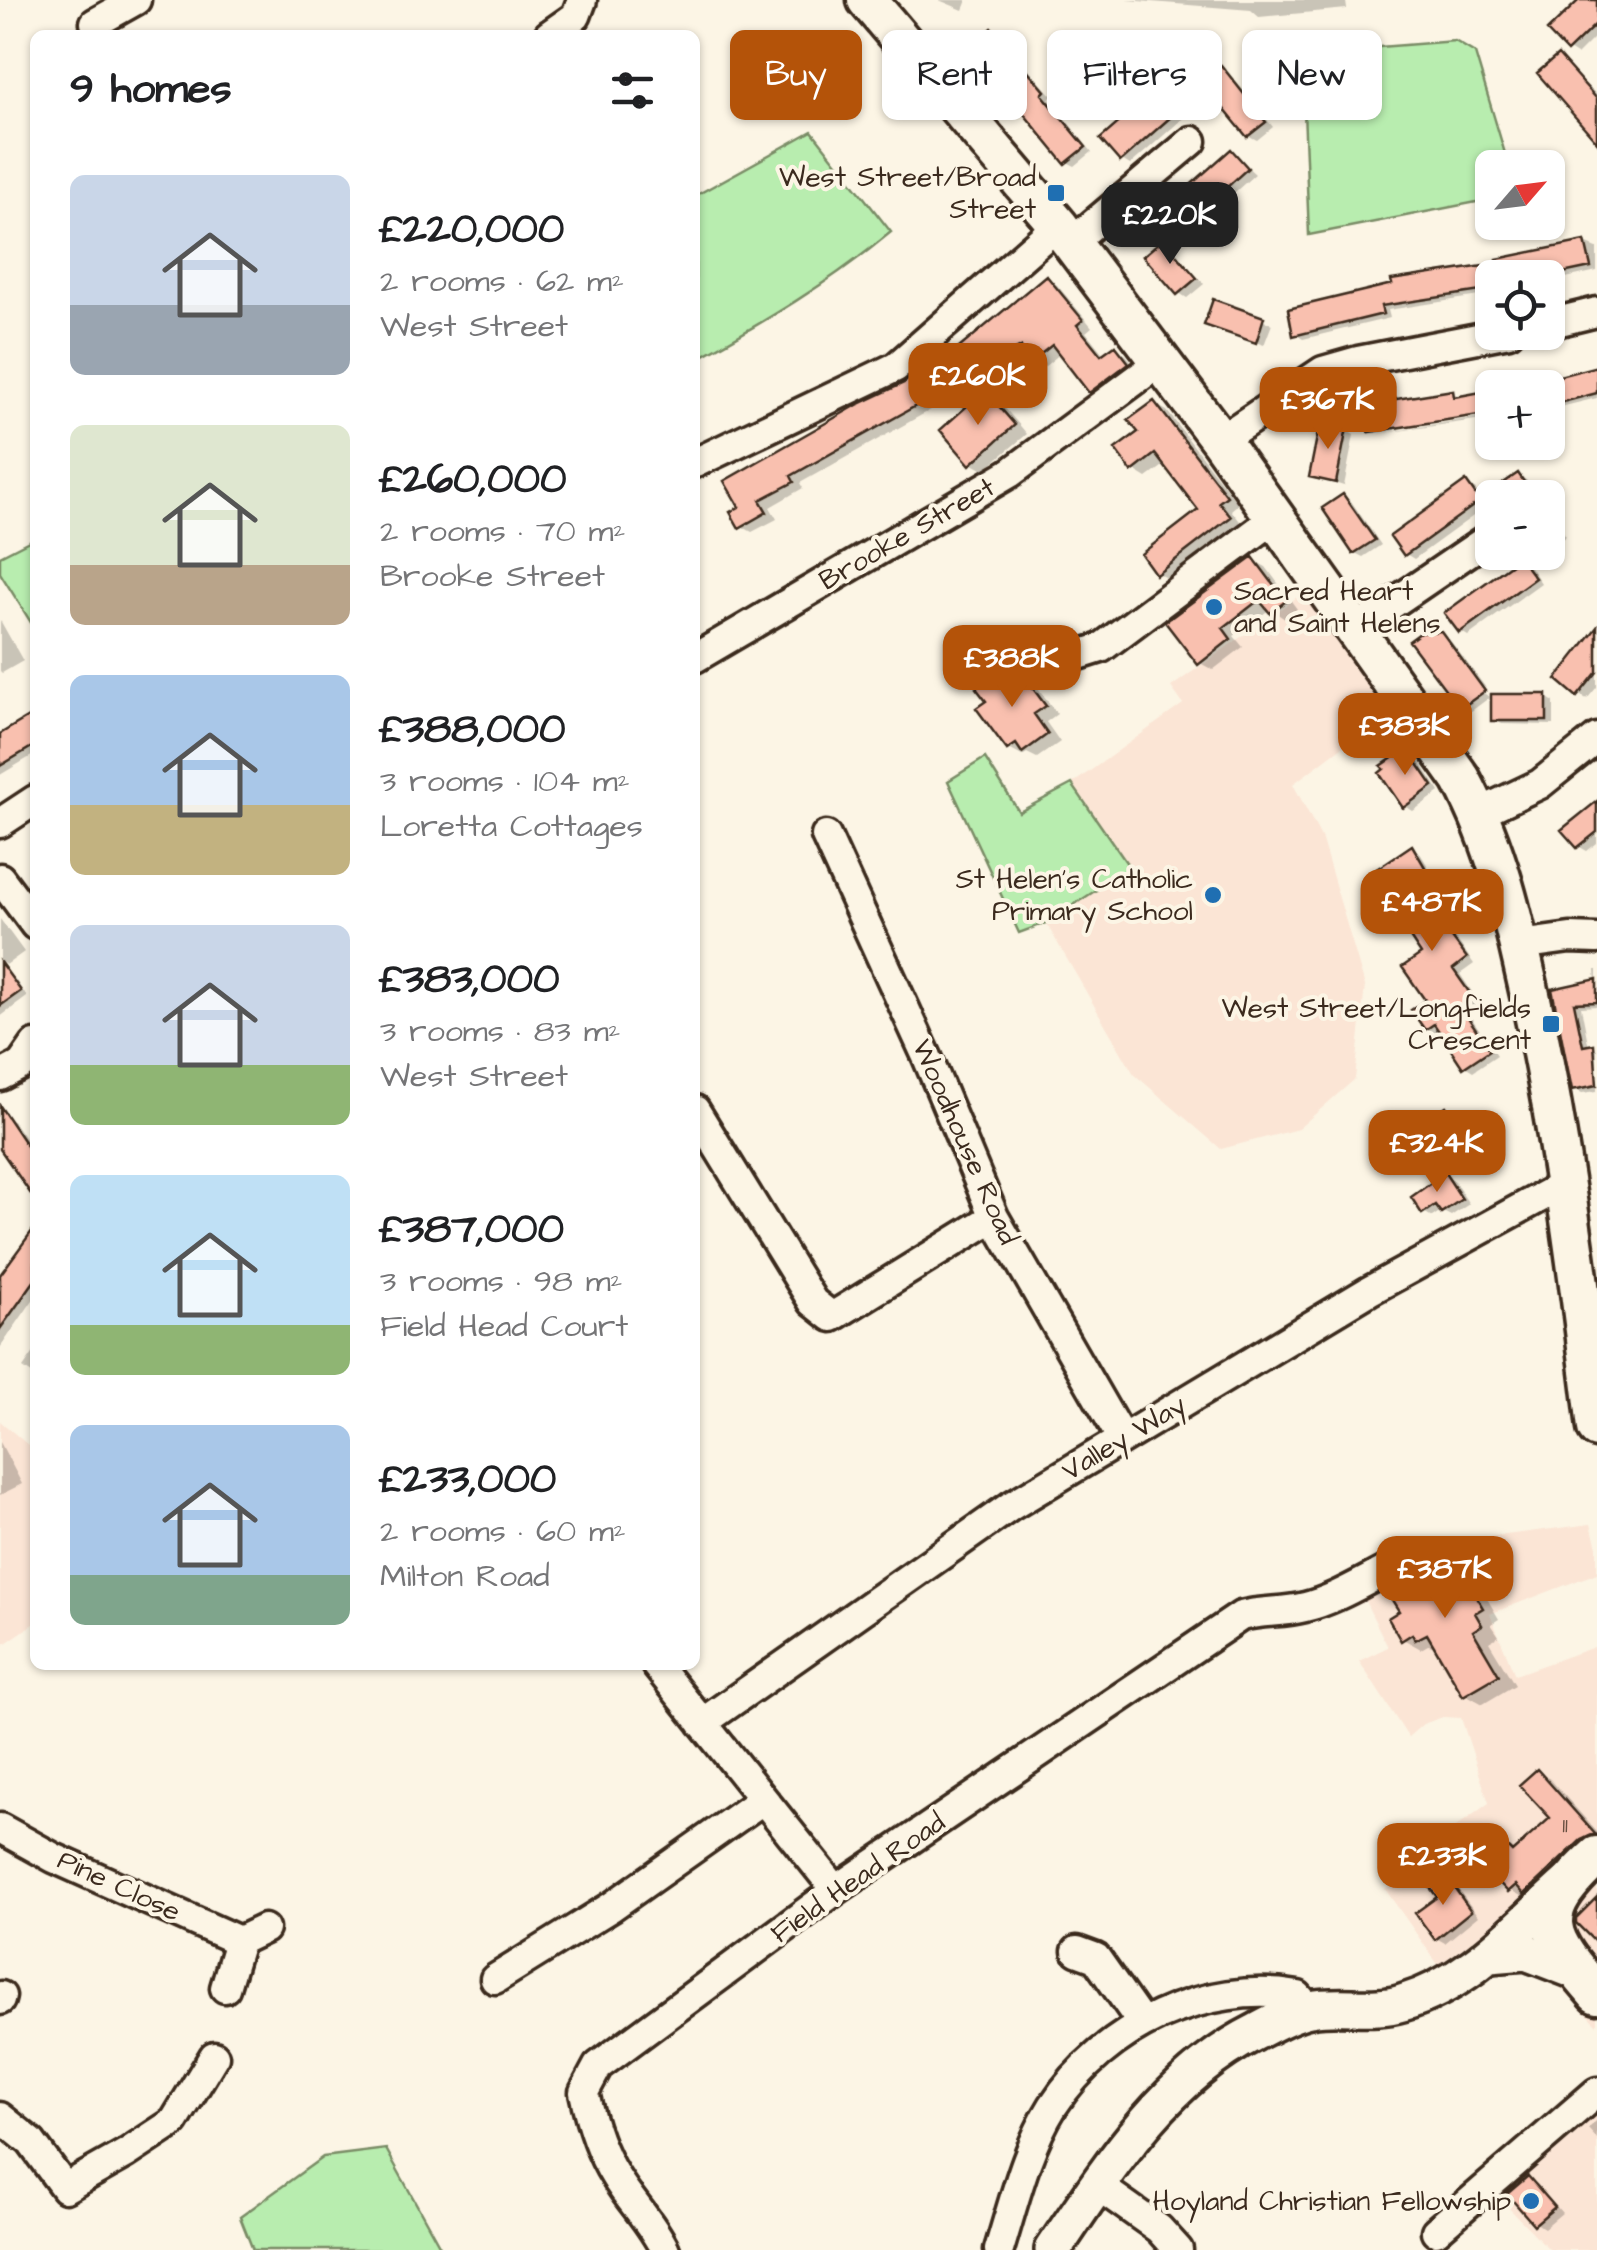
<!DOCTYPE html>
<html lang="en">
<head>
<meta charset="utf-8">
<style>
	:root { --surface:#fff; --page:#f2f2f2; --text:#202124; --muted:#757577; --accent:#b45309 }
	body { margin:0; font-family:"Architects Daughter",sans-serif; background:var(--page); color:var(--text); height:100vh; display:flex; flex-direction:column; font-size:38px; white-space:nowrap }
	* { box-sizing:border-box; margin:0 }
	p { font-size:32px; color:var(--muted) }
	.icon { flex:none; width:55px; height:55px; fill:none; stroke:currentColor; stroke-width:2; stroke-linecap:round; stroke-linejoin:round }
	.map { position:relative; flex:1; overflow:hidden }
	.side { position:absolute; left:30px; top:30px; width:670px; height:1640px; display:flex; flex-direction:column; background:var(--surface); border-radius:15px; box-shadow:0 2px 8px #0004 }
	.side>* { flex:none }
	.hud { position:absolute; left:730px; top:30px; width:715px; height:90px; display:flex; gap:20px }
	.needle { width:65px; rotate:62deg }
	.tools { position:absolute; left:1475px; top:150px; display:grid; gap:20px }
	.tools a { display:grid; place-items:center; width:90px; height:90px; border-radius:15px; background:var(--surface); box-shadow:0 2px 8px #0004; font-size:50px }
	.price { position:absolute; translate:-50% -85px; padding:0 22px; border-radius:20px; background:var(--accent); color:#fff; font-size:32px; line-height:65px; filter:drop-shadow(0 2px 5px #0008) }
	.price::after { content:''; position:absolute; left:50%; top:60px; width:30px; height:22px; margin-left:-15px; background:inherit; clip-path:polygon(0 0,100% 0,50% 100%) }
	.price.current { background:#222; color:#fff }
	ul { padding:0; list-style:none }
	li { display:flex; align-items:center; gap:30px; height:250px; padding:0 40px }
	li span { display:grid; place-items:center; flex:none; width:280px; height:200px; border-radius:15px; color:#555 }
	li>.icon { margin-inline-start:auto }
	span .icon { width:120px; height:120px; fill:#fffc; stroke-width:1 }
	li b { font-size:42px }
	h2 { display:flex; justify-content:space-between; align-items:center; height:120px; padding:0 40px; font-size:42px }
	.pill { padding:0 35px; border-radius:15px; background:var(--surface); box-shadow:0 2px 8px #0004; font-size:35px; line-height:90px }
	.pill.current { background:var(--accent); color:#fff }
	.map>svg:first-child { display:block }
	.built { fill:#fbe5d5 }
	.green { fill:#b8edaf; stroke:#7a8c66; stroke-width:2.5 }
	.shadow { fill:#0003 }
	.building { fill:#f9c0af; stroke:#3b2a1e; stroke-width:2.5 }
	.lines { fill:none; stroke-linecap:round; stroke-linejoin:round }
	.minor-casing { stroke:#3b2a1e; stroke-width:35 }
	.tertiary-casing { stroke:#3b2a1e; stroke-width:42 }
	.secondary-casing { stroke:#3b2a1e; stroke-width:45 }
	.minor { stroke:#fcf5e5; stroke-width:28 }
	.tertiary { stroke:#fcf5e5; stroke-width:35 }
	.secondary { stroke:#fcf5e5; stroke-width:38 }
	.poi-dot { fill:#1f6fb2; stroke:#fcf5e5; stroke-width:4 }
	.labels { text-anchor:middle; dominant-baseline:central; stroke-width:8; stroke-linejoin:round; paint-order:stroke }
	.number-label { font-size:22px; fill:#6a5042 }
	.poi-label { font-size:28px; fill:#3b2a1e; stroke:#fcf5e5; text-anchor:end }
	.street-label { font-size:28px; fill:#3b2a1e; stroke:#fcf5e5 }
</style>
</head>
<body>
<div class="map">
<svg width="1597" height="2250" viewBox="0 0 1597 2250">
	<rect width="100%" height="100%" fill="#fcf5e5"/>
	<filter id="ink" filterUnits="userSpaceOnUse"><feTurbulence type="fractalNoise" baseFrequency=".01" numOctaves="2"/><feDisplacementMap in="SourceGraphic" scale="20" xChannelSelector="R" yChannelSelector="G"/><feConvolveMatrix kernelMatrix="1 2 1 2 8 2 1 2 1" color-interpolation-filters="sRGB"/></filter>
	<g filter="url(#ink)">
		<path class="built" d="M1307,590L1391,710L1293,784L1321,837L1365,986L1355,1079L1298,1129L1221,1149L1134,1074L1046,923L1130,868L1072,784L1183,704L1171,687Z
			M0,1421L35,1451V1623L0,1647Z
			M1591,1524L1597,1547V1573L1490,1614L1515,1675L1597,1646V2025L1551,1978L1510,1965L1444,1973L1385,1889L1403,1877L1389,1858L1422,1834L1431,1845L1489,1803L1461,1718L1443,1717L1423,1724L1408,1737L1359,1661L1388,1647L1365,1601L1482,1538Z
			M1597,2105V2250H1550L1494,2193Z"/>
		<path class="green" d="M1455,41L1475,53L1509,167L1492,168V199L1309,235L1302,59L1354,49Z
			M812,131L891,232C830,283 764,322 695,360V196Z
			M35,538V629L0,573V556Z
			M985,758L1019,812L1072,784L1130,868L1046,923L1019,933L948,781Z
			M386,2149L442,2250H253L240,2217L323,2157Z"/>
		<path class="shadow" d="M939,0H967L963,10Z
			M1126,0H1361L1346,2L1347,9L1259,17L1251,10Z
			M1583,0H1597V35L1577,55L1569,50Z
			M992,31L1000,36L1052,96L1049,99L1092,152L1075,166L1067,162Z
			M1558,58L1597,95V135Z
			M1221,68L1229,73L1273,127L1257,140L1249,136Z
			M1171,80L1197,106L1130,165L1122,160Z
			M1231,152L1255,174L1187,235L1179,230Z
			M1163,242L1171,247L1204,284L1187,298L1179,293Z
			M1585,243L1597,248V271L1548,282V278H1492V294L1388,310L1390,318L1303,339L1295,334L1395,286L1394,282L1501,266Z
			M1046,279L1057,285L1092,327L1086,332L1105,356L1115,348L1126,355L1138,370L1101,398L1090,391L1061,353L1044,367L1029,355L800,483L803,488L770,507L777,519L752,532L741,526L734,513L948,350L956,354Z
			M1214,302L1272,324L1264,345L1215,328Z
			M1597,370V398L1548,410V388H1519Z
			M986,393L999,401L1027,434L984,470L971,463Z
			M1453,393L1462,398L1492,393V423L1483,419L1377,434L1491,415V410L1376,429V433L1372,431L1368,406Z
			M1154,404L1167,411L1238,504L1231,510L1243,525L1171,580L1157,573L1202,511L1166,464L1147,478L1134,470L1141,433Z
			M1346,430L1354,435L1344,486L1311,476Z
			M1518,476L1526,480L1538,498H1507Z
			M1466,484L1474,488L1487,506L1414,559L1406,554Z
			M1343,496L1351,501L1381,545L1363,557L1355,553Z
			M1548,511L1566,536L1548,549Z
			M1253,560L1266,567L1297,609L1285,619L1270,609L1234,636L1243,647L1213,670L1200,663Z
			M1520,561L1529,565L1541,583L1468,636L1460,631Z
			M0,620L23,661L2,673L0,671Z
			M1597,631V687L1587,699L1579,695Z
			M1440,634L1449,639L1486,688L1475,682L1473,687L1490,697L1470,712L1462,707Z
			M1003,672L1014,678L1020,674L1033,681L1057,714L1046,722L1060,742L1037,758L1027,753L1022,756L1009,749L989,702Z
			M1546,697L1554,702V725L1502,724L1493,719Z
			M35,716V754L0,775V737Z
			M1407,751L1416,756L1440,792L1413,811L1405,806Z
			M1597,804V843L1587,851L1578,846Z
			M1412,848L1420,853L1447,898L1442,900L1463,930L1454,936L1474,964L1460,974L1480,1004L1468,1013L1497,1055L1473,1071L1465,1066L1440,1029L1435,1033L1427,1028L1428,1001Z
			M0,919L24,952L6,965L0,961Z
			M1595,970H1597V1006L1581,1007L1589,1048L1597,1049V1091L1582,1093L1574,1089L1555,991L1596,982Z
			M6,973L14,978L27,997L0,1017V977Z
			M1447,1109L1455,1114L1473,1141L1450,1156L1442,1151L1438,1125Z
			M5,1117L14,1122L35,1153V1193L0,1145V1121Z
			M1445,1176L1454,1181L1469,1204L1451,1216L1441,1211L1432,1217L1424,1212Z
			M35,1234V1297L0,1348V1281Z
			M35,1351V1376L23,1368Z
			M0,1442L22,1484L0,1495Z
			M1450,1556L1468,1566L1499,1619L1491,1624L1499,1636L1489,1642L1515,1685L1483,1704L1465,1694L1438,1647L1428,1645L1421,1649L1403,1639L1402,1612Z
			M1537,1772L1550,1779L1597,1832V1846L1539,1900L1527,1893L1523,1897L1510,1890L1499,1841L1516,1852L1553,1819Z
			M1444,1876L1452,1881L1478,1916L1445,1943L1436,1938Z
			M1597,2120V2139L1588,2129Z
			M1529,2179L1537,2184L1562,2213L1544,2228L1536,2223Z"/>
		<path class="building" d="M1579,0H1597V23L1567,52L1547,31Z
			M992,28L1045,91L1042,94L1086,147L1065,164L970,48Z
			M1558,55L1597,99V142L1537,73Z
			M1221,65L1266,122L1247,137L1201,81Z
			M1171,77L1190,100L1120,162L1100,139Z
			M1231,149L1248,168L1178,232L1160,212Z
			M1163,239L1197,278L1177,295L1143,256Z
			M1585,241L1591,267L1539,278H1501L1497,259Z
			M1484,266L1488,290L1381,306L1383,314L1293,336L1288,309L1392,284L1391,280Z
			M1046,275L1083,320L1077,325L1101,355L1115,345L1129,363L1089,393L1052,345L1031,362L1021,347L791,476L794,482L760,500L767,512L739,528L730,512L739,507L724,481L859,404L904,383L948,347L953,353Z
			M1213,299L1264,317L1256,343L1204,325Z
			M1597,366V393L1548,406V379Z
			M985,390L1015,425L970,465L940,430Z
			M1453,390L1454,397L1492,390V413L1369,432L1365,404Z
			M1154,401L1227,496L1219,502L1231,517L1156,575L1141,554L1198,510L1155,454L1132,472L1115,449L1138,432L1128,420Z
			M1320,422L1347,428L1336,483L1309,477Z
			M1518,473L1535,498H1482Z
			M1466,481L1480,501L1404,556L1390,536Z
			M1343,494L1375,540L1353,554L1322,508Z
			M1253,557L1286,601L1270,613L1259,600L1223,628L1231,639L1198,665L1165,622Z
			M1520,558L1535,578L1459,633L1444,613Z
			M1597,627V672L1577,697L1556,679Z
			M1441,631L1485,691L1460,709L1409,641L1420,633Z
			M1003,669L1009,678L1020,671L1046,706L1034,714L1048,734L1022,753L1016,744L1007,750L976,708L986,701L976,688Z
			M1491,694H1547V721H1491Z
			M35,713V745L0,766V734Z
			M1407,748L1433,786L1403,808L1379,773L1384,769L1381,766Z
			M1597,801V832L1577,848L1561,830Z
			M1412,845L1440,893L1436,895L1456,925L1447,931L1467,958L1453,969L1474,999L1461,1007L1490,1050L1463,1068L1434,1024L1425,1030L1411,1010L1425,1000L1402,967L1421,954L1388,904L1392,902L1372,872Z
			M0,962L21,991L0,1006Z
			M1597,979V1002L1574,1003L1583,1046L1594,1044L1597,1085L1572,1090L1552,989Z
			M0,1106L35,1158V1200L0,1149Z
			M1446,1106L1467,1136L1440,1153L1425,1131L1435,1124L1430,1117Z
			M1445,1173L1462,1199L1441,1213L1435,1205L1422,1214L1411,1197Z
			M35,1227V1280L0,1329V1275Z
			M1450,1553L1483,1608L1475,1613L1482,1625L1473,1631L1499,1675L1463,1696L1427,1634L1415,1640L1412,1634L1401,1641L1388,1618L1399,1611L1392,1600L1399,1596L1393,1587Z
			M1537,1769L1595,1834L1581,1840L1524,1894L1516,1885L1508,1892L1476,1858L1498,1838L1512,1852L1550,1818L1519,1785Z
			M1444,1873L1471,1911L1435,1940L1415,1913L1437,1897L1428,1885Z
			M1597,1897V1944L1576,1923V1918Z
			M1528,2176L1555,2207L1534,2225L1507,2194Z"/>
		<g class="lines">
			<g class="minor-casing">
				<path id="minor" d="M95,23L136,0
					M549,35L576,16L582,0
					M1072,242L1192,141
					M1548,324L1597,312
					M1220,440L1323,371L1358,361L1509,332
					M695,463L896,367L1058,225
					M1354,630L1486,540
					M1016,644L1038,659H1066L1101,648L1275,518
					M695,658L1010,473L1160,362
					M1479,813L1540,784L1597,738
					M0,823L35,800
					M826,836L927,1057L994,1217L1122,1439
					M0,878L35,925
					M1520,945L1570,938L1597,939
					M0,1076L21,1065L35,1045
					M695,1110L813,1302L832,1317L994,1217
					M656,1665L836,1890
					M702,1723L1011,1506L1369,1291L1565,1184
					M0,1828L54,1858L239,1941
					M1077,1951L1096,1958L1141,2022
					M495,1979L611,1907L762,1800
					M225,1988L239,1941L264,1929
					M0,2000L1,1996
					M0,2117L31,2142L65,2188L127,2153L174,2122L214,2056
					M1097,2185L1159,2229L1178,2250
					M1436,2231L1597,2092
					M665,2250C651,2221 631,2203 615,2176C600,2152 590,2120 584,2092L598,2066L836,1890L1241,1616C1263,1610 1283,1613 1305,1607C1334,1600 1361,1583 1387,1570
					M999,2250C1014,2202 1026,2149 1053,2106C1104,2027 1205,1980 1298,1996L1309,2009"/>
			</g>
			<g class="tertiary-casing">
				<path id="tertiary" d="M1490,1955L1526,1952L1578,1972
					M1053,2250C1107,2170 1165,2078 1254,2033C1271,2024 1292,2012 1310,2009C1340,2003 1373,2012 1402,2003C1470,1983 1516,1929 1568,1883"/>
			</g>
			<g class="secondary-casing">
				<path id="secondary" d="M867,0L1058,225L1220,440L1461,779C1499,849 1515,926 1532,1004C1562,1144 1580,1286 1597,1428
					M1597,1856C1532,1915 1545,1934 1597,1994"/>
			</g>
			<use href="#minor" class="minor"/>
			<use href="#tertiary" class="tertiary"/>
			<use href="#secondary" class="secondary"/>
		</g>
	</g>
	<g class="poi-dot">
		<rect x="1046" y="183" width="20" height="20" rx="5"/>
		<circle cx="1214" cy="607" r="10"/>
		<circle cx="1213" cy="895" r="10"/>
		<rect x="1541" y="1014" width="20" height="20" rx="5"/>
		<circle cx="1531" cy="2201" r="10"/>
	</g>
	<g class="labels">
		<g class="number-label">
			<text x="1565" y="1825">11</text>
		</g>
		<g class="poi-label">
			<text x="1036" y="177">West Street/Broad<tspan x="1036" dy="32">Street</tspan></text>
			<text x="1234" y="591" text-anchor="start">Sacred Heart<tspan x="1234" dy="32">and Saint Helens</tspan></text>
			<text x="1193" y="879">St Helen's Catholic<tspan x="1193" dy="32">Primary School</tspan></text>
			<text x="1531" y="1008">West Street/Longfields<tspan x="1531" dy="32">Crescent</tspan></text>
			<text x="1511" y="2201">Hoyland Christian Fellowship</text>
		</g>
		<g class="street-label">
			<text transform="translate(907 534) rotate(-30)">Brooke Street</text>
			<text transform="translate(965 1142) rotate(66)">Woodhouse Road</text>
			<text transform="translate(1124 1438) rotate(-31)">Valley Way</text>
			<text transform="translate(858 1878) rotate(-35)">Field Head Road</text>
			<text transform="translate(119 1886) rotate(25)">Pine Close</text>
		</g>
	</g>
</svg>
<div class="tools">
<a><svg class="needle" viewBox="-14 -14 28 28"><path d="M0-13l5 13h-10z" fill="#e53935"/><path d="M0 13l5-13h-10z" fill="#757577"/></svg></a>
<a><svg class="icon" aria-label="locate" viewBox="0 0 24 24"><circle cx="12" cy="12" r="6"/><path d="M12 2v4M12 18v4M2 12h4M18 12h4"/></svg></a>
<a>+</a>
<a>−</a>
</div>
<b class="price current" style="left:1170px;top:267px">£220K</b>
<b class="price" style="left:978px;top:428px">£260K</b>
<b class="price" style="left:1328px;top:452px">£367K</b>
<b class="price" style="left:1012px;top:710px">£388K</b>
<b class="price" style="left:1405px;top:778px">£383K</b>
<b class="price" style="left:1432px;top:954px">£487K</b>
<b class="price" style="left:1437px;top:1195px">£324K</b>
<b class="price" style="left:1445px;top:1621px">£387K</b>
<b class="price" style="left:1443px;top:1908px">£233K</b>
<div class="hud">
<a class="pill current">Buy</a>
<a class="pill">Rent</a>
<a class="pill">Filters</a>
<a class="pill">New</a>
</div>
<section class="side">
<h2>9 homes<svg class="icon" aria-label="filters" viewBox="0 0 24 24"><path d="M4 7h16M4 17h16"/><circle cx="9" cy="7" r="2"/><circle cx="15" cy="17" r="2"/></svg></h2>
<ul>
<li><span style="background:linear-gradient(#c9d6e8 65%,#9aa5b1 0)"><svg class="icon" aria-label="home" viewBox="0 0 24 24"><path d="M3 11l9-7 9 7M6 9v11h12V9"/></svg></span><div><b>£220,000</b><p>2 rooms · 62 m²</p><p>West Street</p></div></li>
<li><span style="background:linear-gradient(#dfe7d0 70%,#b9a48a 0)"><svg class="icon" aria-label="home" viewBox="0 0 24 24"><path d="M3 11l9-7 9 7M6 9v11h12V9"/></svg></span><div><b>£260,000</b><p>2 rooms · 70 m²</p><p>Brooke Street</p></div></li>
<li><span style="background:linear-gradient(#a9c7e8 65%,#c2b280 0)"><svg class="icon" aria-label="home" viewBox="0 0 24 24"><path d="M3 11l9-7 9 7M6 9v11h12V9"/></svg></span><div><b>£388,000</b><p>3 rooms · 104 m²</p><p>Loretta Cottages</p></div></li>
<li><span style="background:linear-gradient(#c9d6e8 70%,#8fb573 0)"><svg class="icon" aria-label="home" viewBox="0 0 24 24"><path d="M3 11l9-7 9 7M6 9v11h12V9"/></svg></span><div><b>£383,000</b><p>3 rooms · 83 m²</p><p>West Street</p></div></li>
<li><span style="background:linear-gradient(#bfe0f5 75%,#8fb573 0)"><svg class="icon" aria-label="home" viewBox="0 0 24 24"><path d="M3 11l9-7 9 7M6 9v11h12V9"/></svg></span><div><b>£387,000</b><p>3 rooms · 98 m²</p><p>Field Head Court</p></div></li>
<li><span style="background:linear-gradient(#a9c7e8 75%,#7fa58c 0)"><svg class="icon" aria-label="home" viewBox="0 0 24 24"><path d="M3 11l9-7 9 7M6 9v11h12V9"/></svg></span><div><b>£233,000</b><p>2 rooms · 60 m²</p><p>Milton Road</p></div></li>
</ul>
</section>
</div>
</body>
</html>
